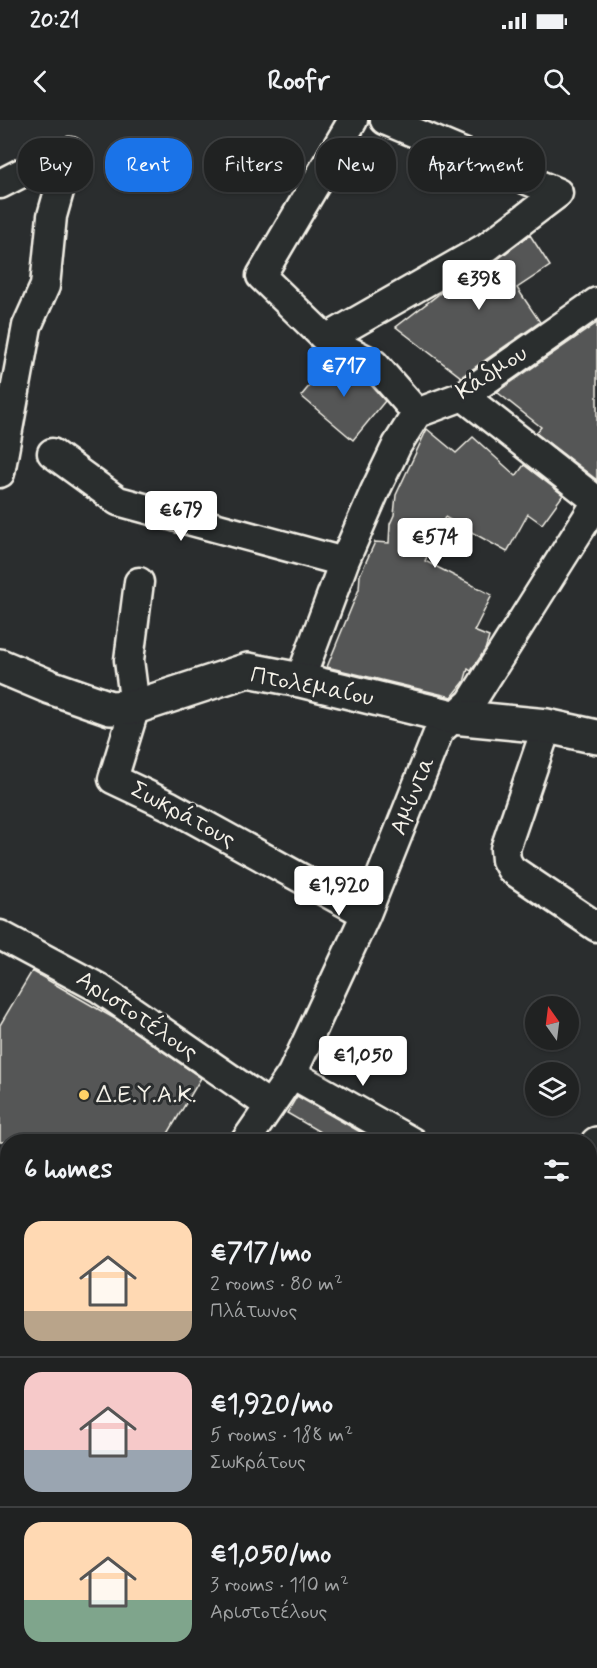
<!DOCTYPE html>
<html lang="en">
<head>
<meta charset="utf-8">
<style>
	:root { --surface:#202222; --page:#282a2a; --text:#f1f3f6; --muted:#a2a4a5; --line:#3d3f40; --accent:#1a73e8 }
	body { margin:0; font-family:Mynerve,sans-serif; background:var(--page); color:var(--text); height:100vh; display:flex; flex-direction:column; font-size:22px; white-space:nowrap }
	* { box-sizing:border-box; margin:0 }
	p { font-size:20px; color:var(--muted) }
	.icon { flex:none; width:33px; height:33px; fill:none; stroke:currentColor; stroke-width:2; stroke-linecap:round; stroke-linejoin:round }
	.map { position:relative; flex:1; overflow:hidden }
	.sheet { position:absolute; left:0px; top:1014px; width:597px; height:534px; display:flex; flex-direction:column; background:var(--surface); border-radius:24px 24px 0 0; box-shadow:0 2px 4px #0004,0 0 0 2px var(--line) }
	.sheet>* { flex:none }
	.hud { position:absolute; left:18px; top:18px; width:561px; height:54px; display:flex; gap:12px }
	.needle { width:39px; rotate:346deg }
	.tools { position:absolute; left:525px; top:876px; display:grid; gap:12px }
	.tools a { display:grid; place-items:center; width:54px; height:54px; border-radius:50%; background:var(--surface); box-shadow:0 2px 4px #0004,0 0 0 2px var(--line); font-size:30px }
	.price { position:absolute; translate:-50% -51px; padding:0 14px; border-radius:6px; background:#fff; color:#222; font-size:20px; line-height:39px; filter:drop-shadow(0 2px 3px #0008) }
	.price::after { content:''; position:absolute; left:50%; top:36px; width:18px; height:14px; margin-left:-9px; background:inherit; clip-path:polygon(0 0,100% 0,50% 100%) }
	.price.current { background:var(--accent); color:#fff }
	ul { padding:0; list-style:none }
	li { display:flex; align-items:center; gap:18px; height:150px; padding:0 24px }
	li+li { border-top:2px solid var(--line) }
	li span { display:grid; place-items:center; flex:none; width:168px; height:120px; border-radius:18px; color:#555 }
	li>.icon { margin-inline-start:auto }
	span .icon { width:72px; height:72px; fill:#fffc; stroke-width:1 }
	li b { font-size:26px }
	h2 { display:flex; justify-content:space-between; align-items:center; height:72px; padding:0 24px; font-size:26px }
	.pill { padding:0 21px; border-radius:24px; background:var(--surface); box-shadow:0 2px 4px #0004,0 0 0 2px var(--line); font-size:21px; line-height:54px }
	.pill.current { background:var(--accent); color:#fff }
	.status { display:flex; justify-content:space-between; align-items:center; height:42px; padding:0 30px; background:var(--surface); direction:ltr }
	.status svg { height:16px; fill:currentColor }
	header { display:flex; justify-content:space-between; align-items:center; height:78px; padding:0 24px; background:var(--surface); font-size:27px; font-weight:800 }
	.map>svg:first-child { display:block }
	.building { fill:#555756; stroke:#f4f1e8; stroke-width:1.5 }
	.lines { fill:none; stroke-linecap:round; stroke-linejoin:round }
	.minor-casing { stroke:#f4f1e8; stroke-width:33 }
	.tertiary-casing { stroke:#f4f1e8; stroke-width:38 }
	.minor { stroke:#2a2d2e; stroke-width:28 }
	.tertiary { stroke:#2a2d2e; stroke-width:33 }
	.poi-dot { fill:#ffd166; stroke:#2a2d2e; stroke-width:2 }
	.labels { text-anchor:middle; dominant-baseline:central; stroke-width:6; stroke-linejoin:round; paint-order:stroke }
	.street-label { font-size:24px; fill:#f4f1e8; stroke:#2a2d2e }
	.poi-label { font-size:24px; fill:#f4f1e8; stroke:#2a2d2e; text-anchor:start }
</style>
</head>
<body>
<div class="status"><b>20:21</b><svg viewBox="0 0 49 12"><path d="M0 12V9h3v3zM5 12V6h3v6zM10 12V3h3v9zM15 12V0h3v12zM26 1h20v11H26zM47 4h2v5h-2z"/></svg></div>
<header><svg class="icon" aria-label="back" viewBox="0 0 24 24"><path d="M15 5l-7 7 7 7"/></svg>Roofr<svg class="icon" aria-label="search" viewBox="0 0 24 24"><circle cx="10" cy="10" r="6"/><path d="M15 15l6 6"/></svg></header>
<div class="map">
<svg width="597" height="1548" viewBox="0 0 597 1548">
	<rect width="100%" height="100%" fill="#2a2d2e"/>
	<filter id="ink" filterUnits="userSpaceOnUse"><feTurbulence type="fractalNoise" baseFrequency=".0167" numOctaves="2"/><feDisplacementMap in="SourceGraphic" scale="12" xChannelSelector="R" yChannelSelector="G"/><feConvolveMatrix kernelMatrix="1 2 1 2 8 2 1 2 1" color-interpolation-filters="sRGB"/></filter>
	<g filter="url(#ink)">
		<path class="building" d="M530,115L550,146L517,168L540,202L461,257L396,207L443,171L495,141Z
			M597,203V360L536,313L541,307L497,272Z
			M331,240L364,257L385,281L353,320L301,276Z
			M427,309L456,333L473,317L516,356L524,345L563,375L542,404L528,394L507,432L445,397L425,441L492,475L474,511L489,517L485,530L471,551L468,549L464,562L452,577L327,547L359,469L360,455L375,422L389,423L390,404L394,395L396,375Z
			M32,851L117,900L201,958L163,1022H0V905Z
			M297,976L378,1022H315L320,1012L287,993Z"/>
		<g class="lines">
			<g class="minor-casing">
				<path id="minor" d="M353,0L261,156L326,219L374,244L417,293
					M0,64L45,41L70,32
					M326,219L487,127L558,73L385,0
					M463,276L597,381
					M52,333L118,381L344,442
					M0,353L27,206L45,166L52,96L70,32
					M139,462L129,540L135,587L113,659L170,686L366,794
					M300,560L344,442L375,371L397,325L417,293L463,276L597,182
					M547,606L505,729L506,740L511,749L597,807
					M0,815L99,868L270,986
					M292,954L412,1022
					M245,1022L292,954L366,794L439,611L471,582L597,382
					M0,1278L8,1283
					M590,1479L597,1480
					M0,1520L8,1497
					M425,1540L438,1548"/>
			</g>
			<g class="tertiary-casing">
				<path id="tertiary" d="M0,546L50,567L110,588L135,587L248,550L300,560L453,597L547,606L597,617
					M590,1038L597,1024
					M524,1548V1540"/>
			</g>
			<use href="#minor" class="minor"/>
			<use href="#tertiary" class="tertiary"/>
		</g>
	</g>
	<circle class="poi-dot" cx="84" cy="975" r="6"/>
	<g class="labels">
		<g class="street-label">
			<text transform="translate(492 253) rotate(-33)">Κάδμου</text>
			<text transform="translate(312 567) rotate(11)">Πτολεμαίου</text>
			<text transform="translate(413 676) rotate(-68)">Αμύντα</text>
			<text transform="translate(183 695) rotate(28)">Σωκράτους</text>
			<text transform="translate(137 896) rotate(34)">Αριστοτέλους</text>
		</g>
		<g class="poi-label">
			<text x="96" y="975">Δ.Ε.Υ.Α.Κ.</text>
		</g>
	</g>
</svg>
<div class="tools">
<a><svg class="needle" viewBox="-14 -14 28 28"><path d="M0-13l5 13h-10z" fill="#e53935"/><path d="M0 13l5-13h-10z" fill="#a2a4a5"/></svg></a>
<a><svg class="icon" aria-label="layers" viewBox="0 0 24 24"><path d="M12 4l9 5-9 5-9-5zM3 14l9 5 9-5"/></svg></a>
</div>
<b class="price" style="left:479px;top:191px">€398</b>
<b class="price current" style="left:344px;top:278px">€717</b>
<b class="price" style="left:181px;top:422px">€679</b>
<b class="price" style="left:435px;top:449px">€574</b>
<b class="price" style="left:339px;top:797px">€1,920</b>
<b class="price" style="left:363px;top:967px">€1,050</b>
<div class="hud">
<a class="pill">Buy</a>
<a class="pill current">Rent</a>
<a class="pill">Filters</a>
<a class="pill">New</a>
<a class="pill">Apartment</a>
</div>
<section class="sheet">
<h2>6 homes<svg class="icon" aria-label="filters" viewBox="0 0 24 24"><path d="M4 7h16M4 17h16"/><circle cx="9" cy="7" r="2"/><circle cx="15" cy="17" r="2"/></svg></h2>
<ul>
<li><span style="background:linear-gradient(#ffd9b3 75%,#b9a48a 0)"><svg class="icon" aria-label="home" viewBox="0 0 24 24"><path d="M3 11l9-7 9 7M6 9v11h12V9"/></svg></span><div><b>€717/mo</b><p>2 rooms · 80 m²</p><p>Πλάτωνος</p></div></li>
<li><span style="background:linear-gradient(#f6c9c9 65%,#9aa5b1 0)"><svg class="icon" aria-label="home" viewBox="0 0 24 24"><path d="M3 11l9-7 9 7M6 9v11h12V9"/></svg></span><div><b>€1,920/mo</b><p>5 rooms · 188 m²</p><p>Σωκράτους</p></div></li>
<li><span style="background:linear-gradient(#ffd9b3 65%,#7fa58c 0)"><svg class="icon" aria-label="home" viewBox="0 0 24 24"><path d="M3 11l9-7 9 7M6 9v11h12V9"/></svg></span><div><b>€1,050/mo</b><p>3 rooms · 110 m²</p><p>Αριστοτέλους</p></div></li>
</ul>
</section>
</div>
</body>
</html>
